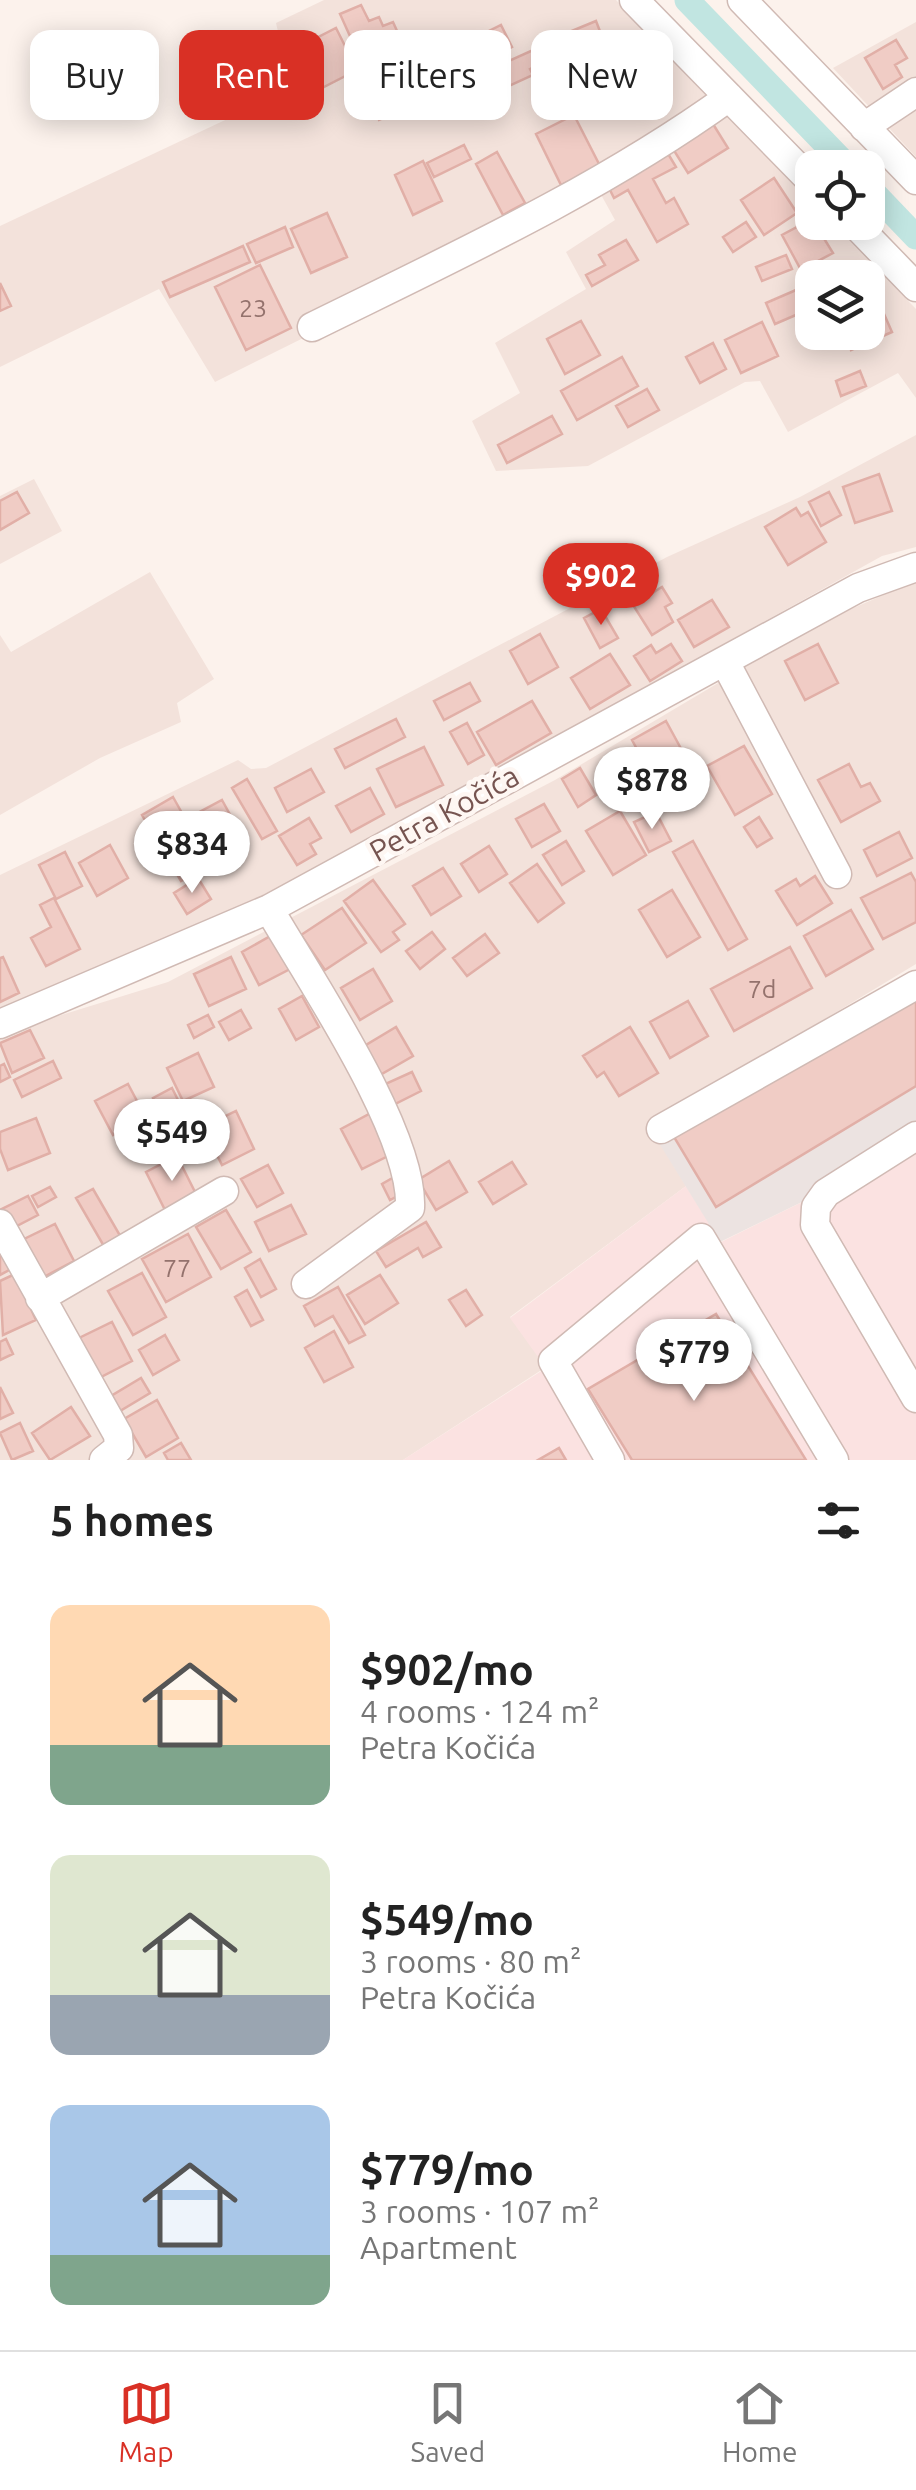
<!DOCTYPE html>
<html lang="en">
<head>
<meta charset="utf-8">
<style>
	:root { --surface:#fff; --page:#f6f6f6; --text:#222; --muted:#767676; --line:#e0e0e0; --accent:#d93025 }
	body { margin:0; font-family:Ubuntu,sans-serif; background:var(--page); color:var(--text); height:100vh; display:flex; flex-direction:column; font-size:38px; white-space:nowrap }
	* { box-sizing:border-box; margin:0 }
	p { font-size:32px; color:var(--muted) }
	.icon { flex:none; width:55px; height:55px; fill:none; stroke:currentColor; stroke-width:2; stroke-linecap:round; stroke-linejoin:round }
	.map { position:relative; height:1460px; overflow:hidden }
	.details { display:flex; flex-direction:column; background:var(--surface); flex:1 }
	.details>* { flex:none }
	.guide { position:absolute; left:30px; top:30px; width:858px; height:90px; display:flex; gap:20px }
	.controls { position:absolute; left:795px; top:150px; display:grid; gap:20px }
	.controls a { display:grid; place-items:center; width:90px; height:90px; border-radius:20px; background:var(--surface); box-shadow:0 5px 25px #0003; font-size:50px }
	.price { position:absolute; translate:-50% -85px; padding:0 22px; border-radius:35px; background:#fff; color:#222; font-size:32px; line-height:65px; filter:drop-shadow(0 2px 5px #0008) }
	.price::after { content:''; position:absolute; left:50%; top:60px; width:30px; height:22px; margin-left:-15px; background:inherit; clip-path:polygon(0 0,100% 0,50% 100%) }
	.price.selected { background:var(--accent); color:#fff }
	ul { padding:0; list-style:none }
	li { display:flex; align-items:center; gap:30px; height:250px; padding:0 50px }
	li span { display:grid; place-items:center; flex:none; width:280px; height:200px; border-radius:20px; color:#555 }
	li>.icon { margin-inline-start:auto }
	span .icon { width:120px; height:120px; fill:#fffc; stroke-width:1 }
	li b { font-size:42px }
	h2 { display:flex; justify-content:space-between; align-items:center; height:120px; padding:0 50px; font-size:42px }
	.chip { padding:0 35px; border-radius:20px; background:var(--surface); box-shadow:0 5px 25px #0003; font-size:35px; line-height:90px }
	.chip.selected { background:var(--accent); color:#fff }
	.tabs { display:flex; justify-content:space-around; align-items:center; height:140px; border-top:2px solid var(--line); background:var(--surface); font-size:28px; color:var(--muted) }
	.tabs a { display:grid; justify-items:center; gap:5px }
	.tabs .selected { color:var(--accent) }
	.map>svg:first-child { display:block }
	.residential { fill:#f3e2db; fill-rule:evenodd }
	.commercial { fill:#fbe2e1 }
	.industrial { fill:#ece3e1 }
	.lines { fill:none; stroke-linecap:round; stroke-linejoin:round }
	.canal { stroke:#c1e5e1; stroke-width:25 }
	.building { fill:#f0ccc5; stroke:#e1afa7; stroke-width:2.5 }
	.minor-casing { stroke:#d0bab4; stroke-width:31 }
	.minor { stroke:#fff; stroke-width:28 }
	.labels { text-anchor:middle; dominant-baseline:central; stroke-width:9; stroke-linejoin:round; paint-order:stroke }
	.number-label { font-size:25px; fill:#94726d }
	.street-label { font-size:30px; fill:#765450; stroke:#fef7f3 }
</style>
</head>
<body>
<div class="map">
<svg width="916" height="1460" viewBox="0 0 916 1460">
	<rect width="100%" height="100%" fill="#fcf2ec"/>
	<path class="residential" d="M324,0H616L812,203V222L832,223L916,309V398L898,373L788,432L760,381L745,382L588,466L496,471L472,421L520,393L495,343L586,289L566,252L615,220L599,191L215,382L159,289L0,367V226L291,89L276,23ZM812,278H868V332H812Z
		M916,22V157L833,68Z
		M916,435V547L882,556L259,902L0,1016V875L238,760L251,769L266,768L667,557L800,497Z
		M34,479L62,531L0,564V496Z
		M150,572L214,679L177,703L181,722L100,758L0,815V635L11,652Z
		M916,581V964L649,1125L686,1186L510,1317L546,1367L403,1460H0V1034L168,982L555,780L821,622Z"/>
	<path class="commercial" d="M916,1146V1460H403L546,1368L510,1318L686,1186L721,1242Z"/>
	<path class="industrial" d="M916,996V1146L720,1242L659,1143Z"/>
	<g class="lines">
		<path class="canal" d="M687,0L849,168
			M868,187L916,237"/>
	</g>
	<path class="building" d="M361,5L369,21L379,17L383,26L393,22L402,42L396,45L398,49L363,65L340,14Z
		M596,21L608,52L575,66L562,35Z
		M501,25L512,47L445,82L433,59Z
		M336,28L357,70L316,91L295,49Z
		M896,40L907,58L895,65L902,77L883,89L865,58Z
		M551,42L558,56L530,69L533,75L478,100L469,79Z
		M650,56L670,94L648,105L642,95L630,101L616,73Z
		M608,74L615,89L561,113L554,97Z
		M435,81L441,94L379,120L373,107Z
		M574,115L600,166L561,185L536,134Z
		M713,124L728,148L688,173L673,149Z
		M464,145L471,159L434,177L427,163Z
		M497,152L525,203L503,215L476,164Z
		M667,152L676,167L653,179L666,203L674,198L688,224L657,242L628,190L614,198L608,186Z
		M423,161L442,201L413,215L395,175Z
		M774,178L797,213L764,235L741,200Z
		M327,213L347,257L311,273L291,229Z
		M812,219L833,253L801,270L782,235Z
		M746,222L756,237L733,252L723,237Z
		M285,227L293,247L256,263L247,244Z
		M626,240L638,260L592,286L586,275L605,265L599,255Z
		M243,246L250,262L170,297L163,282Z
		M786,255L792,269L762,281L756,267Z
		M260,265L291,328L246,350L215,287Z
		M0,283L11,306L0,311Z
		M803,287L812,308L775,324L766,303Z
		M873,289L892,332L851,350L844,332H868V291Z
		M581,321L600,355L565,374L547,339Z
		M762,322L778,356L741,373L725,340Z
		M713,343L726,369L700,383L686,357Z
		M622,357L638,386L577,420L561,391Z
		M860,371L866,386L841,396L836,381Z
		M647,389L659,410L628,427L616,406Z
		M552,416L562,434L507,463L498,445Z
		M879,474L892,511L855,523L843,487Z
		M17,492L29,513L0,530V501Z
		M829,492L841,515L821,526L809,502Z
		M796,508L801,516L808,512L826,542L788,565L765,527Z
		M662,587L672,603L665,607L673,622L652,635L633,605Z
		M712,600L729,627L694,647L678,620Z
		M601,609L618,638L600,648L584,618Z
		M540,634L558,667L528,684L510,651Z
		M671,644L682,661L650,681L634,656L651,645L656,653Z
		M818,644L838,683L805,700L785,661Z
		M610,654L630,685L590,709L571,678Z
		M470,683L480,701L444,720L434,701Z
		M532,701L551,733L496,765L477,732Z
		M396,719L405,737L345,768L335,749Z
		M666,721L691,767L657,786L632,740Z
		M467,723L484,755L468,764L450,732Z
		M744,746L772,794L735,815L707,766Z
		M424,747L443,785L396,807L377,769Z
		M637,764L651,793L623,806L609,777Z
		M849,764L861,787L870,783L880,801L841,822L818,780Z
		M580,768L596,795L578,807L562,779Z
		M311,769L324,792L287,812L275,788Z
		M692,774L703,794L678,807L667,788Z
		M247,779L277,831L262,839L232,788Z
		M370,788L384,814L351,832L336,806Z
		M173,797L187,822L156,840L142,815Z
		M222,800L239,831L208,849L190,817Z
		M544,804L560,831L532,847L516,819Z
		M620,811L646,855L613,875L586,831Z
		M656,812L671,841L649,852L634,822Z
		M759,817L772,838L757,847L744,827Z
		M309,818L321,838L310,844L316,854L297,865L279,836Z
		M899,832L912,858L877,876L864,850Z
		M192,836L209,865L181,881L164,852Z
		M566,841L584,871L562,885L543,855Z
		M693,841L747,939L728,950L673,852Z
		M110,845L128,878L97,896L79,863Z
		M489,846L507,874L479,892L461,864Z
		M65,852L82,886L56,899L39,865Z
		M537,864L564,903L538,922L510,883Z
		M443,868L461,896L431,915L413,886Z
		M911,873L916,882V922L883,939L861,898Z
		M815,876L832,903L797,925L776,891L796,879L800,886Z
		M198,878L211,899L187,914L174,893Z
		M373,880L405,924L393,932L399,940L381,952L344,901Z
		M672,890L700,937L667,957L639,910Z
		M54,898L80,949L46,966L31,938L51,927L40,905Z
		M342,908L366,943L325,970L301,935Z
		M851,910L873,949L826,976L804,936Z
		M432,932L445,949L420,969L406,951Z
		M274,934L292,968L259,985L242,952Z
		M485,934L499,953L467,976L453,958Z
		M790,947L812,988L734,1031L711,989Z
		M3,957L19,993L0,1002V958Z
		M231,957L246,989L209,1006L194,974Z
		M373,969L392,1001L360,1020L341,988Z
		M916,991V1086L716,1207L674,1137Z
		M302,996L319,1027L296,1040L279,1009Z
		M688,1001L708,1036L670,1058L650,1022Z
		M241,1010L251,1028L229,1040L219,1022Z
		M208,1015L214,1027L194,1038L188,1025Z
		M396,1027L413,1056L373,1079L356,1051Z
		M630,1027L658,1073L619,1096L604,1072L597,1077L583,1056Z
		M30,1030L44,1058L12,1073L0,1043Z
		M198,1053L214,1087L183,1101L167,1068Z
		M53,1061L61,1078L22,1097L14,1080Z
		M4,1064L10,1077L0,1082V1066Z
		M412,1072L421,1091L393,1105L383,1085Z
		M128,1084L146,1118L113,1135L95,1101Z
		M172,1088L193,1130L174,1140L153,1098Z
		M236,1111L254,1149L222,1165L203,1127Z
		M371,1113L392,1154L362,1169L341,1129Z
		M36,1118L50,1153L8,1170L0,1149V1132Z
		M177,1156L197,1196L166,1212L146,1172Z
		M449,1161L467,1192L436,1210L418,1180Z
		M512,1162L526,1184L493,1204L479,1182Z
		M268,1165L283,1193L257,1207L241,1179Z
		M396,1176L405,1192L390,1200L382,1184Z
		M50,1187L56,1197L38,1207L32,1196Z
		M93,1189L122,1239L105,1248L76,1198Z
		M28,1196L38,1215L9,1230L0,1210Z
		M291,1205L306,1234L269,1251L255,1222Z
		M226,1210L251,1252L221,1269L196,1227Z
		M426,1222L441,1247L423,1257L418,1248L386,1267L376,1251Z
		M55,1224L74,1261L40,1279L20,1241Z
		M188,1234L211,1277L166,1302L142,1259Z
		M0,1247L11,1269L0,1275Z
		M260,1259L276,1289L261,1297L245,1268Z
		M142,1273L166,1317L133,1335L108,1291Z
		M15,1274L36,1320L3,1335L0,1281Z
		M380,1275L398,1303L365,1324L347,1295Z
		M338,1287L365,1335L349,1343L333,1316L315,1326L304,1306Z
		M247,1290L263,1320L251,1326L235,1297Z
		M466,1290L482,1315L466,1326L449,1300Z
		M716,1314L806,1460H632L588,1389Z
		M112,1322L132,1361L99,1378L79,1338Z
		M334,1331L353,1367L324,1382L305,1348Z
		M165,1335L179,1360L153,1375L139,1350Z
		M6,1339L13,1354L0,1360V1342Z
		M141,1378L150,1393L120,1411L111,1396Z
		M0,1387L13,1413L0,1419Z
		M157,1400L178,1438L146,1457L124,1419Z
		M71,1407L90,1436L50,1460L32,1433Z
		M20,1423L33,1451L12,1460L0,1433Z
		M181,1443L191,1460H168L164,1453Z
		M559,1448L566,1460H538Z"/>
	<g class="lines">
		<g class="minor-casing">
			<path id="minor" d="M634,0L812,182
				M742,0L916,180
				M864,127L916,92
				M853,222L916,287
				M312,327C454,257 600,190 729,97
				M725,662L837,874
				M269,909C309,978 414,1133 410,1208L306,1284
				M0,1024L269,909L858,588L916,567
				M661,1129L916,985
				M916,1136L826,1193L816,1207L815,1225L916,1398
				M0,1224L118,1435L119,1448L104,1460
				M40,1298L224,1191
				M610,1460L553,1361L701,1238L834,1460"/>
		</g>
		<use href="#minor" class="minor"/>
	</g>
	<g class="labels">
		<g class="number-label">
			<text x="253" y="308">23</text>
			<text x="762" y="989">7d</text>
			<text x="177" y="1268">77</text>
		</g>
		<g class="street-label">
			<text transform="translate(444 813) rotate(-29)">Petra Kočića</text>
		</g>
	</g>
</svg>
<div class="controls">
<a><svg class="icon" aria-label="locate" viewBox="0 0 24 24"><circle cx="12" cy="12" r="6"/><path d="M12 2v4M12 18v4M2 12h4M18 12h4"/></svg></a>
<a><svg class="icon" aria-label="layers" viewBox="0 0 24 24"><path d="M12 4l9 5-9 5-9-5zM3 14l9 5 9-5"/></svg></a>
</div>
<b class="price selected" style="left:601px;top:628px">$902</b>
<b class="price" style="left:652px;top:832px">$878</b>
<b class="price" style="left:192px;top:896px">$834</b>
<b class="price" style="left:172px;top:1184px">$549</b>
<b class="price" style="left:694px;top:1404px">$779</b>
<div class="guide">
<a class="chip">Buy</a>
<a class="chip selected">Rent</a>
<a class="chip">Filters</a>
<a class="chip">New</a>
</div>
</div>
<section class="details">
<h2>5 homes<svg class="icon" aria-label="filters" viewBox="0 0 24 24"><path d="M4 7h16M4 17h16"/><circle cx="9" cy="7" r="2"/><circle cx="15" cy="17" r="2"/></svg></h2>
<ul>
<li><span style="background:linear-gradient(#ffd9b3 70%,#7fa58c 0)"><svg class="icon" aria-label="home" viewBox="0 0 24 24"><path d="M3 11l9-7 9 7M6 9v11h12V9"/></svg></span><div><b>$902/mo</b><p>4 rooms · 124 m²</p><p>Petra Kočića</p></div></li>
<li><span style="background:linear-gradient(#dfe7d0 70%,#9aa5b1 0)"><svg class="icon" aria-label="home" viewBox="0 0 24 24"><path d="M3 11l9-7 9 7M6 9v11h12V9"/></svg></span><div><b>$549/mo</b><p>3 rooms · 80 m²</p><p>Petra Kočića</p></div></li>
<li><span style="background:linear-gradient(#a9c7e8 75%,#7fa58c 0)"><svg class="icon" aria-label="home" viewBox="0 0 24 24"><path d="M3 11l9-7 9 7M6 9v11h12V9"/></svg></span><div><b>$779/mo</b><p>3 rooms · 107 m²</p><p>Apartment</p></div></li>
</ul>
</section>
<nav class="tabs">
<a class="selected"><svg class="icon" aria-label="map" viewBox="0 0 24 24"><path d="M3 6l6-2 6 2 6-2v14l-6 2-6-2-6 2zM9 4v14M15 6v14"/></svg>Map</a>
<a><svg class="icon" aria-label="saved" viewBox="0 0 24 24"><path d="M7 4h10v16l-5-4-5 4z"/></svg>Saved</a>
<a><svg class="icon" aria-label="home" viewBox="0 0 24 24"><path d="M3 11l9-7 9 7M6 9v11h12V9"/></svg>Home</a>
</nav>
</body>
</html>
